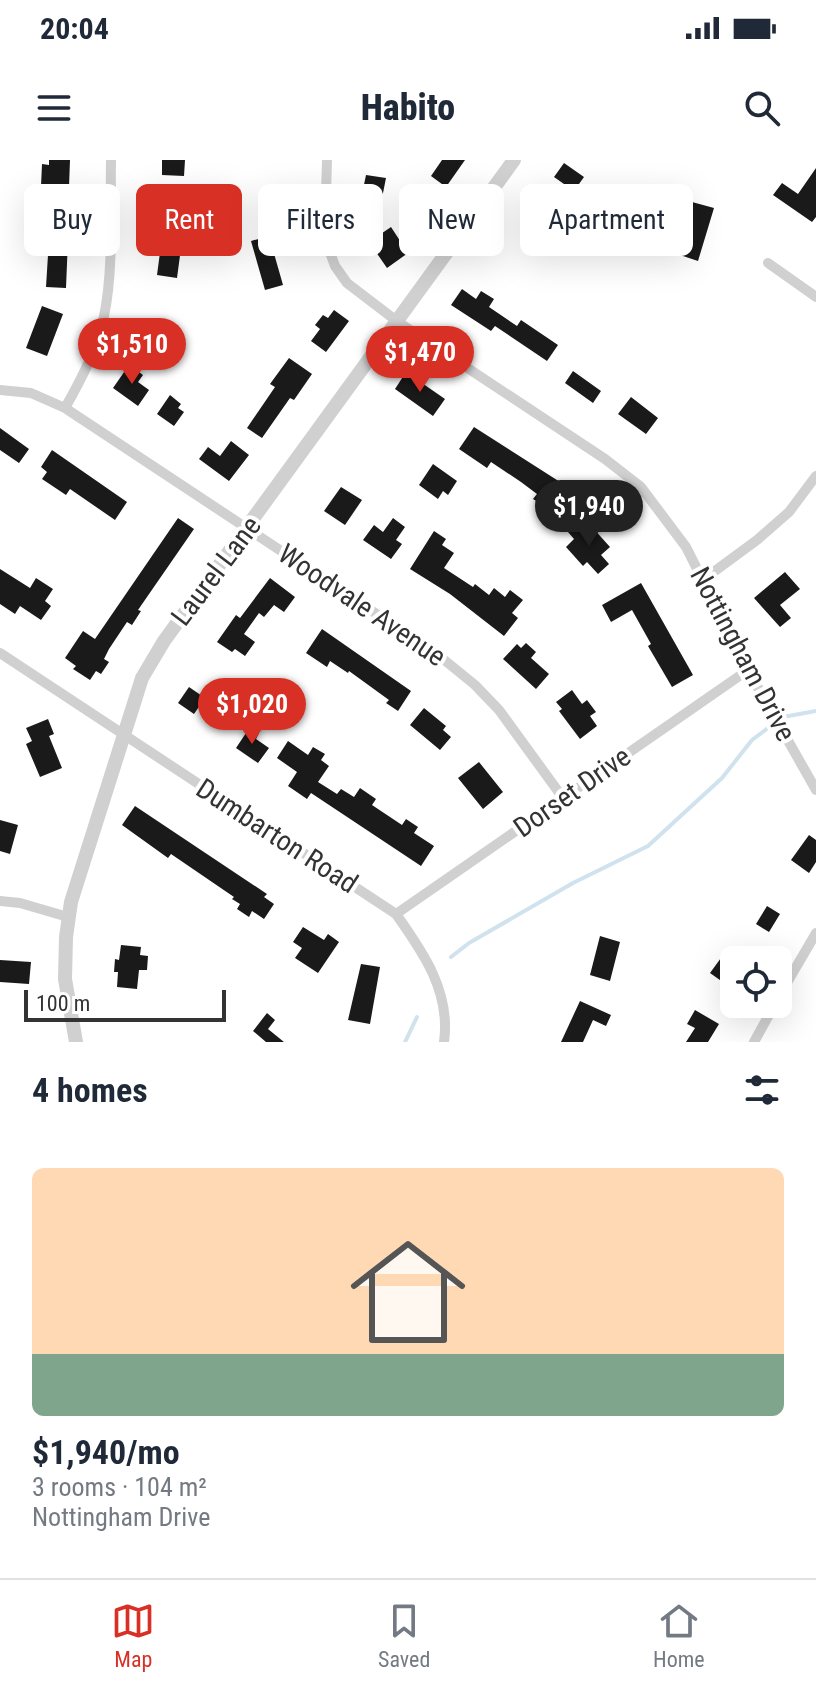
<!DOCTYPE html>
<html lang="en">
<head>
<meta charset="utf-8">
<style>
	:root { --surface:#fff; --page:#f6f6f7; --text:#1f2937; --muted:#747a83; --line:#e0e1e3; --accent:#d93025 }
	body { margin:0; font-family:"Roboto Condensed",sans-serif; background:var(--page); color:var(--text); height:100vh; display:flex; flex-direction:column; font-size:30px; white-space:nowrap }
	* { box-sizing:border-box; margin:0 }
	p { font-size:26px; color:var(--muted) }
	.icon { flex:none; width:44px; height:44px; fill:none; stroke:currentColor; stroke-width:2; stroke-linecap:round; stroke-linejoin:round }
	.map { position:relative; height:882px; overflow:hidden }
	.side { display:flex; flex-direction:column; background:var(--surface); flex:1 }
	.side>* { flex:none }
	.guide { position:absolute; left:24px; top:24px; width:768px; height:72px; display:flex; gap:16px }
	.buttons { position:absolute; left:720px; top:786px; display:grid; gap:16px }
	.buttons a { display:grid; place-items:center; width:72px; height:72px; border-radius:12px; background:var(--surface); box-shadow:0 8px 32px #0002; font-size:40px }
	.scale { position:absolute; left:24px; bottom:20px; width:202px; box-sizing:border-box; padding-left:8px; border:4px solid #333; border-top:0; font-size:22px; line-height:28px; white-space:nowrap; color:#333; -webkit-text-stroke:6px #fff; paint-order:stroke }
	.price { position:absolute; translate:-50% -68px; padding:0 18px; border-radius:28px; background:var(--accent); color:#fff; font-size:26px; line-height:52px; filter:drop-shadow(0 2px 4px #0008) }
	.price::after { content:''; position:absolute; left:50%; top:48px; width:24px; height:18px; margin-left:-12px; background:inherit; clip-path:polygon(0 0,100% 0,50% 100%) }
	.price.current { background:#222; color:#fff }
	ul { padding:0; list-style:none }
	li { display:grid; align-content:center; gap:16px; height:424px; padding:0 32px }
	li span { display:grid; place-items:center; height:248px; border-radius:12px; color:#555 }
	li>.icon { margin-inline-start:auto }
	span .icon { width:144px; height:144px; fill:#fffc; stroke-width:1 }
	li b { font-size:34px }
	h2 { display:flex; justify-content:space-between; align-items:center; height:96px; padding:0 32px; font-size:34px }
	.chip { padding:0 28px; border-radius:12px; background:var(--surface); box-shadow:0 8px 32px #0002; font-size:28px; line-height:72px }
	.chip.current { background:var(--accent); color:#fff }
	.status { display:flex; justify-content:space-between; align-items:center; height:56px; padding:0 40px; background:var(--surface); direction:ltr }
	.status svg { height:22px; fill:currentColor }
	header { display:flex; justify-content:space-between; align-items:center; height:104px; padding:0 32px; background:var(--surface); font-size:36px; font-weight:800 }
	.menu { display:flex; justify-content:space-around; align-items:center; height:112px; border-top:2px solid var(--line); background:var(--surface); font-size:22px; color:var(--muted) }
	.menu a { display:grid; justify-items:center; gap:4px }
	.menu .current { color:var(--accent) }
	.map>svg:first-child { display:block }
	.lines { fill:none; stroke-linecap:round; stroke-linejoin:round }
	.stream { stroke:#cfe2ee; stroke-width:4 }
	.building { fill:#1a1a1a }
	.minor { stroke:#d0d0d0; stroke-width:10 }
	.tertiary { stroke:#d0d0d0; stroke-width:14 }
	.labels { text-anchor:middle; dominant-baseline:central; stroke-width:8; stroke-linejoin:round; paint-order:stroke }
	.street-label { font-size:28px; fill:#333; stroke:#fff }
</style>
</head>
<body>
<div class="status"><b>20:04</b><svg viewBox="0 0 49 12"><path d="M0 12V9h3v3zM5 12V6h3v6zM10 12V3h3v9zM15 12V0h3v12zM26 1h20v11H26zM47 4h2v5h-2z"/></svg></div>
<header><svg class="icon" aria-label="menu" viewBox="0 0 24 24"><path d="M4 6h16M4 12h16M4 18h16"/></svg>Habito<svg class="icon" aria-label="search" viewBox="0 0 24 24"><circle cx="10" cy="10" r="6"/><path d="M15 15l6 6"/></svg></header>
<div class="map">
<svg width="816" height="882" viewBox="0 0 816 882">
	<rect width="100%" height="100%" fill="#fff"/>
	<g class="lines">
		<path class="stream" d="M783,557L816,551
			M451,797L469,783L573,723L648,686L722,618L752,580L768,568
			M405,882L417,857"/>
	</g>
	<path class="building" d="M49,0H70L69,27L41,26L42,4L49,5Z
		M162,0H185L184,16L162,15Z
		M442,0H465L446,27L431,16Z
		M564,3L584,17L574,31L554,17Z
		M816,8V57L812,62L773,35L782,23L798,34Z
		M366,15L386,18L381,43L361,39Z
		M692,42L714,48L698,101L680,95L687,71L678,69L683,53L689,55Z
		M45,54L69,55L66,128L46,127L49,79H45Z
		M391,67L408,93L387,108L369,82Z
		M269,76L283,125L265,130L251,81Z
		M161,85L181,88L177,118L157,115Z
		M462,129L476,139L481,131L494,139L489,147L517,166L521,160L558,185L547,201L495,166L491,171L451,145Z
		M42,146L63,154L47,196L26,188Z
		M334,150L349,161L326,192L311,181L320,169L315,165L323,155L328,158Z
		M289,198L312,214L294,240L290,238L262,278L247,268L275,227L270,224Z
		M129,205L143,215L138,222L149,230L138,246L113,228Z
		M573,211L601,231L593,243L565,223Z
		M406,212L445,239L433,256L395,229Z
		M170,235L181,244L178,248L184,252L174,266L157,254Z
		M631,237L658,258L646,274L618,254Z
		M474,267L571,329L558,347L548,341L545,346L533,339L537,334L521,322L491,302L487,308L459,289Z
		M0,268L29,289L19,303L0,290Z
		M231,281L249,295L229,321L199,299L208,287L220,296Z
		M52,290L127,342L115,360L70,329L66,335L42,319L47,312L41,307Z
		M433,304L457,321L448,335L443,331L438,339L419,325Z
		M341,327L362,340L345,365L324,351Z
		M178,358L194,369L138,450L141,451L132,465L127,462L109,489L104,499L109,502L101,514L96,511L90,520L73,509L76,506L65,498L83,471L95,479Z
		M393,358L405,367L396,380L402,384L391,399L363,380L374,365L383,372Z
		M575,365L584,374L592,367L610,387L601,395L609,404L598,414L587,402L583,406L566,387L574,379L568,372Z
		M434,371L446,379L442,385L454,393L444,408L473,427L475,424L489,435L494,428L505,437L510,430L523,440L512,453L518,458L504,476L450,434L410,409Z
		M0,409L30,428L36,418L53,429L45,441L51,446L41,460L20,446L15,454L0,444Z
		M785,412L800,429L780,445L791,458L780,467L754,438Z
		M270,418L295,437L284,452L274,445L264,457L259,453L244,474L255,482L245,496L235,489L232,492L217,482L236,455L240,458Z
		M641,423L693,515L672,527L648,486L651,484L632,450L611,462L602,445Z
		M322,469L411,531L398,551L386,543L389,540L349,511L348,513L330,501L327,507L306,493Z
		M526,483L536,492L531,498L549,514L536,529L503,499L517,484L521,488Z
		M189,527L205,538L194,554L178,543Z
		M572,530L582,544L587,540L596,552L590,556L597,566L580,579L559,551L562,549L556,542Z
		M424,548L446,566L443,570L451,577L440,590L410,565Z
		M48,559L54,574L49,576L62,608L40,617L26,584L32,581L26,568Z
		M250,567L259,573L256,579L269,588L258,603L236,588Z
		M288,581L308,595L313,587L325,594L321,600L329,606L318,622L337,634L341,629L354,637L360,628L376,639L372,645L402,665L406,659L418,667L414,673L434,686L421,706L311,633L307,639L288,626L297,612L277,598Z
		M479,602L503,632L483,649L458,618Z
		M135,646L267,734L264,737L274,744L264,759L252,751L249,757L237,749L240,744L232,739L234,737L171,694L168,698L122,665Z
		M0,660L18,665L10,694L0,691Z
		M809,675L816,680V702L809,713L791,700Z
		M767,746L780,754L769,772L756,764Z
		M303,767L324,780L328,774L339,782L318,813L295,798L302,788L293,782Z
		M600,776L620,782L610,821L590,815Z
		M121,785L141,787L140,795L148,796L147,810H139L137,829L117,827L118,812H114L115,799L119,800Z
		M726,791L734,796V830L710,813Z
		M0,800L31,802L29,824L0,822Z
		M361,804L380,807L370,864L348,860Z
		M580,841L611,855L606,866L593,860L583,882H561Z
		M695,850L719,864L708,882H686L695,868L687,864Z
		M267,853L275,860L268,869L284,882H266L253,871Z"/>
	<g class="lines">
		<path class="minor" d="M327,0L325,67L328,87L335,106L347,123L398,162L605,299L641,327L686,387L748,510L816,630
			M768,103L816,137
			M0,230L31,233L65,248L437,494L475,525L499,550L563,638
			M65,248C82,218 97,189 104,156C114,109 110,48 111,0
			M704,419L757,380L789,352L816,316
			M0,493L396,754C423,792 451,832 444,882
			M0,741L20,743L68,757
			M396,754L748,510
			M778,838L816,773
			M754,882L775,844"/>
		<path class="tertiary" d="M76,882L65,819L66,777L71,742L142,518L164,481L514,0"/>
	</g>
	<g class="labels">
		<g class="street-label">
			<text transform="translate(216 411) rotate(-53)">Laurel Lane</text>
			<text transform="translate(362 445) rotate(34)">Woodvale Avenue</text>
			<text transform="translate(743 494) rotate(62)">Nottingham Drive</text>
			<text transform="translate(572 632) rotate(-35)">Dorset Drive</text>
			<text transform="translate(277 676) rotate(33)">Dumbarton Road</text>
		</g>
	</g>
</svg>
<div class="buttons">
<a><svg class="icon" aria-label="locate" viewBox="0 0 24 24"><circle cx="12" cy="12" r="6"/><path d="M12 2v4M12 18v4M2 12h4M18 12h4"/></svg></a>
</div>
<div class="scale">100 m</div>
<b class="price" style="left:132px;top:226px">$1,510</b>
<b class="price" style="left:420px;top:234px">$1,470</b>
<b class="price current" style="left:589px;top:388px">$1,940</b>
<b class="price" style="left:252px;top:586px">$1,020</b>
<div class="guide">
<a class="chip">Buy</a>
<a class="chip current">Rent</a>
<a class="chip">Filters</a>
<a class="chip">New</a>
<a class="chip">Apartment</a>
</div>
</div>
<section class="side">
<h2>4 homes<svg class="icon" aria-label="filters" viewBox="0 0 24 24"><path d="M4 7h16M4 17h16"/><circle cx="9" cy="7" r="2"/><circle cx="15" cy="17" r="2"/></svg></h2>
<ul>
<li><span style="background:linear-gradient(#ffd9b3 75%,#7fa58c 0)"><svg class="icon" aria-label="home" viewBox="0 0 24 24"><path d="M3 11l9-7 9 7M6 9v11h12V9"/></svg></span><div><b>$1,940/mo</b><p>3 rooms · 104 m²</p><p>Nottingham Drive</p></div></li>
</ul>
</section>
<nav class="menu">
<a class="current"><svg class="icon" aria-label="map" viewBox="0 0 24 24"><path d="M3 6l6-2 6 2 6-2v14l-6 2-6-2-6 2zM9 4v14M15 6v14"/></svg>Map</a>
<a><svg class="icon" aria-label="saved" viewBox="0 0 24 24"><path d="M7 4h10v16l-5-4-5 4z"/></svg>Saved</a>
<a><svg class="icon" aria-label="home" viewBox="0 0 24 24"><path d="M3 11l9-7 9 7M6 9v11h12V9"/></svg>Home</a>
</nav>
</body>
</html>
